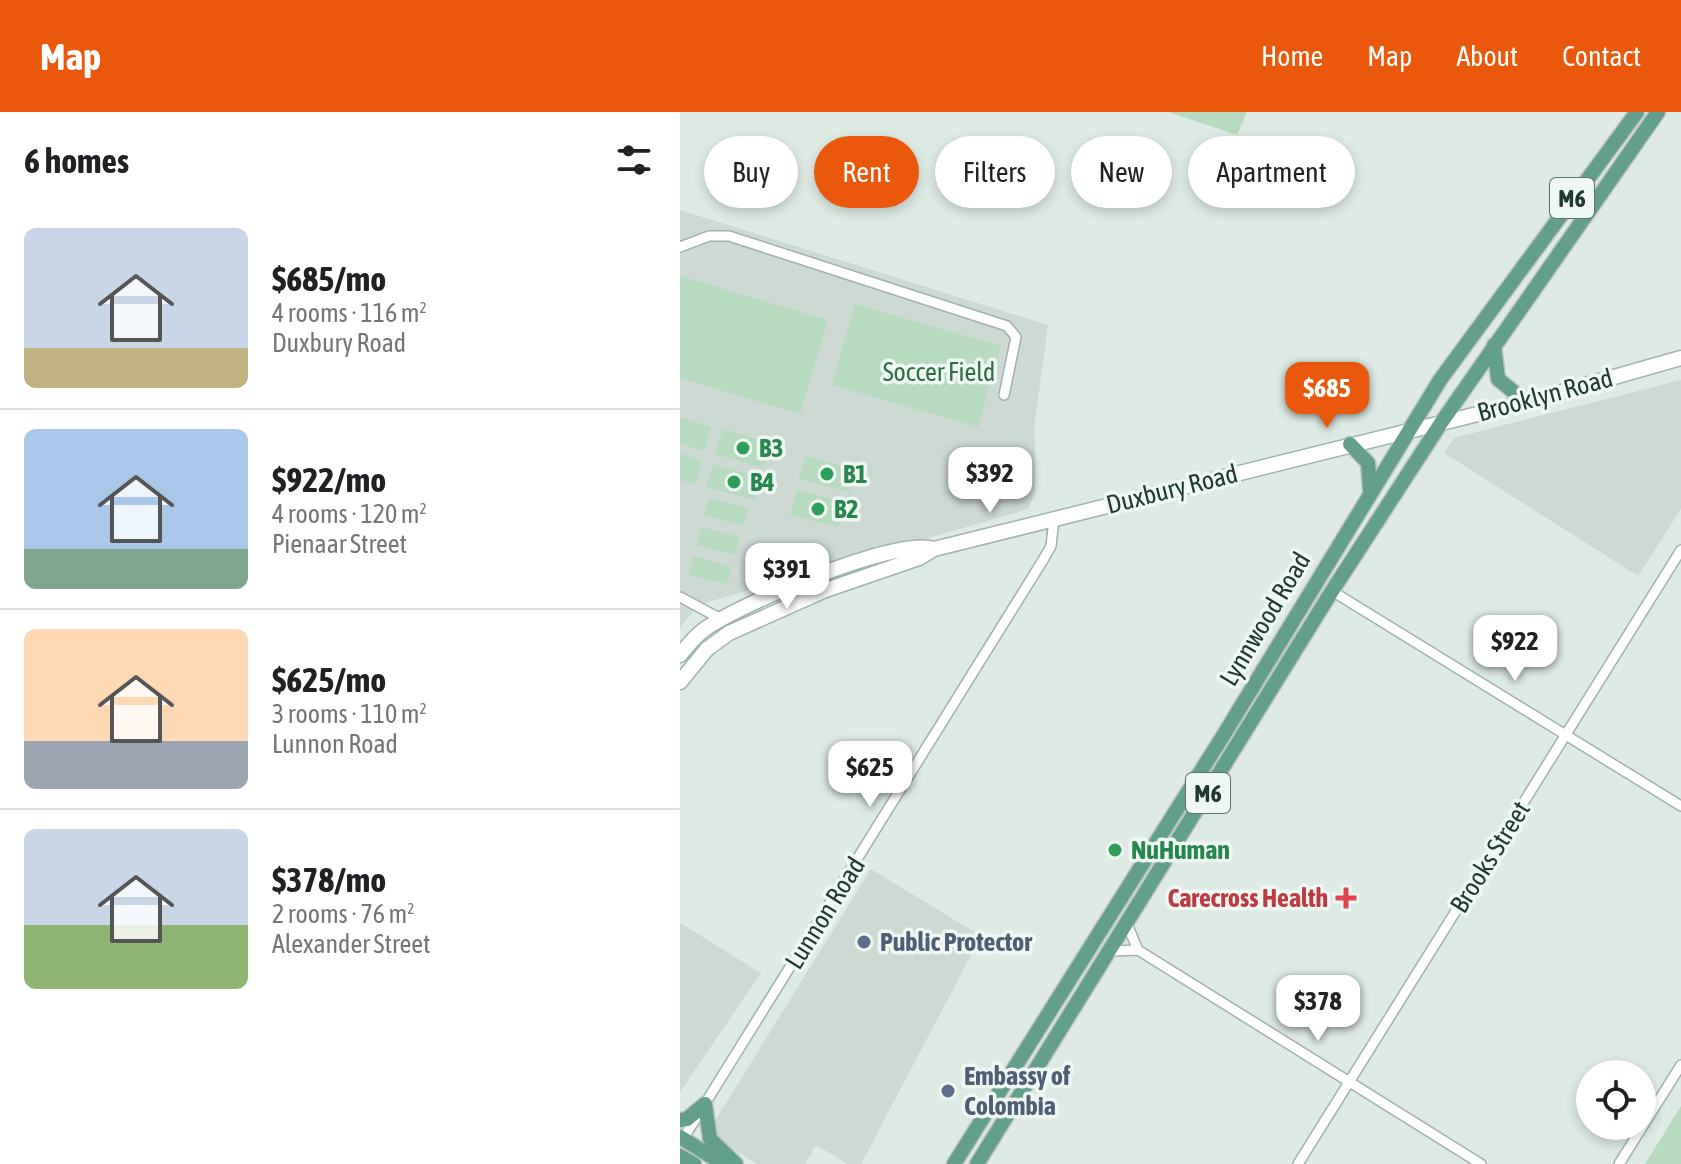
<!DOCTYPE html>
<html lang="en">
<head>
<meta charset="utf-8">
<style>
	:root { --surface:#fff; --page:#f6f6f6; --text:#202124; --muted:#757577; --line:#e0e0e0; --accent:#ea580c }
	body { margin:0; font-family:"Asap Condensed",sans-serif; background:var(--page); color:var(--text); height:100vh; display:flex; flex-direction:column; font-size:30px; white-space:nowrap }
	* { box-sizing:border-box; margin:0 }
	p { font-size:26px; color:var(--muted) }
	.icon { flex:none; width:44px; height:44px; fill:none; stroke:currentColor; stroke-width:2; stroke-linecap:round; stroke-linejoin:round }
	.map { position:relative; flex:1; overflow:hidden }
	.drawer { display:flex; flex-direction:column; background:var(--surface); width:680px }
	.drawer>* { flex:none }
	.guide { position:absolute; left:24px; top:24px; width:760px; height:72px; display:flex; gap:16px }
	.fabs { position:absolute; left:896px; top:948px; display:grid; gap:16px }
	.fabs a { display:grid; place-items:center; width:80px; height:80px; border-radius:50%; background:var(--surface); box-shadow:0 4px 12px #0003; font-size:40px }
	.price { position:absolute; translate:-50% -68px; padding:0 18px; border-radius:16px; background:#fff; color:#222; font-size:26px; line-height:52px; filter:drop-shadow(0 2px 4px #0008) }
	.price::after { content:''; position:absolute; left:50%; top:48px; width:24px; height:18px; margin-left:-12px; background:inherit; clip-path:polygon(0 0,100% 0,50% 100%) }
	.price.active { background:var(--accent); color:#fff }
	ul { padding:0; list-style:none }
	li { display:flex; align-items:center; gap:24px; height:200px; padding:0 24px }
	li+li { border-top:2px solid var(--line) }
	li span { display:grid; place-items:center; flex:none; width:224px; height:160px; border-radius:12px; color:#555 }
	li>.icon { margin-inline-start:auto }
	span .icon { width:96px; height:96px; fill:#fffc; stroke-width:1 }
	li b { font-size:34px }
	h2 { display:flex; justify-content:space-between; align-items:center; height:96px; padding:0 24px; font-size:34px }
	.chip { padding:0 28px; border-radius:36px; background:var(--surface); box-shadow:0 4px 12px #0003; font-size:28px; line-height:72px }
	.chip.active { background:var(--accent); color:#fff }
	header { display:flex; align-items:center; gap:48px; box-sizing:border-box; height:112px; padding:0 40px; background:var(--accent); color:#fff }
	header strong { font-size:38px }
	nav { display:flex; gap:44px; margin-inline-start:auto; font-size:28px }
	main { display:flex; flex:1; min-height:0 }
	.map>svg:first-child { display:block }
	.built { fill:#cdd9d3 }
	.green { fill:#b7dbbf }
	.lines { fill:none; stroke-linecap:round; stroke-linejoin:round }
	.street-casing { stroke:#a1b1ab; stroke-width:12 }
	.secondary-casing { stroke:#9eb5ac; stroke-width:17 }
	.primary-casing { stroke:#bcc4c1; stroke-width:17 }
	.street { stroke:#fff; stroke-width:9 }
	.secondary { stroke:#fff; stroke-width:14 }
	.primary { stroke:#639f8d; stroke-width:14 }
	.leisure-dot { fill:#2e9e5b; stroke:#eff7f2; stroke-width:3 }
	.health-dot { fill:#e0444e; stroke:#eff7f2; stroke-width:3 }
	.service-dot { fill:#5c6f8a; stroke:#eff7f2; stroke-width:3 }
	.labels { text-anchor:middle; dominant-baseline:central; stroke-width:7; stroke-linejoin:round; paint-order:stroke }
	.shield { fill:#eff7f2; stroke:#5e726b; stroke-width:2 }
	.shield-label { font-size:24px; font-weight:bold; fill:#203931 }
	.park-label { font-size:26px; fill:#2b6f42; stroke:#eff7f2 }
	.street-label { font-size:26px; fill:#203931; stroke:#eff7f2 }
	.leisure-label { font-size:26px; font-weight:bold; fill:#27864d; stroke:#eff7f2; text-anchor:start }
	.health-label { font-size:26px; font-weight:bold; fill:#be3a42; stroke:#eff7f2; text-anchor:end }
	.service-label { font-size:26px; font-weight:bold; fill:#4e5e75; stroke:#eff7f2; text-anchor:start }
</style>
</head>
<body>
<header>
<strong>Map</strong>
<nav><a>Home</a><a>Map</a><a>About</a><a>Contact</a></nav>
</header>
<main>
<section class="drawer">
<h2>6 homes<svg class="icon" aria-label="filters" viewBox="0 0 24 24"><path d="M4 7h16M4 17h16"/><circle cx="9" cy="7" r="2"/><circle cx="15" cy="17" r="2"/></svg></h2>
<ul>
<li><span style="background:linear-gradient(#c9d6e8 75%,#c2b280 0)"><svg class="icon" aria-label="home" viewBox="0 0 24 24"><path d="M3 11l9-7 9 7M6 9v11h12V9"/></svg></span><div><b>$685/mo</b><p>4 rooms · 116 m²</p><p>Duxbury Road</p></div></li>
<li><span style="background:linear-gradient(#a9c7e8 75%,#7fa58c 0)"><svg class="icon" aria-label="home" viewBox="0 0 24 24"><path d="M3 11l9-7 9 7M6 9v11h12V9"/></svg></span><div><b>$922/mo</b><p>4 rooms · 120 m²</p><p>Pienaar Street</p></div></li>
<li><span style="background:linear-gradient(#ffd9b3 70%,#9aa5b1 0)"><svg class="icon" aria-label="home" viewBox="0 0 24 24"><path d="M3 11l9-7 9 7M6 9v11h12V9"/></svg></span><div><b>$625/mo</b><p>3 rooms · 110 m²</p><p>Lunnon Road</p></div></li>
<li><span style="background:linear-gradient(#c9d6e8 60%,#8fb573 0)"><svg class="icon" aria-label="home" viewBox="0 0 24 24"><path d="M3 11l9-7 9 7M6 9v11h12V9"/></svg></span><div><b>$378/mo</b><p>2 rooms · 76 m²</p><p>Alexander Street</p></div></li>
</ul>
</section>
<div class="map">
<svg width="1001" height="1052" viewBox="0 0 1001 1052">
	<rect width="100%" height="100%" fill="#deeae4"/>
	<path class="built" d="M0,98L368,213L355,308V381L348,397L18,493L0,516Z
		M1001,268V397L958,464L764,341L774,326Z
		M191,757L301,824L181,1052H168L136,1033L125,1052H77L35,1026L33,1012Z
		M0,811L81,861L0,980Z"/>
	<path class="green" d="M489,0H567L557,23Z
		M0,164L148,208L120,302L0,266Z
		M175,192L321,234L298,315L152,273Z
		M0,305L31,315L24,339L0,332Z
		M43,317L90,331L83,356L35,342Z
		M0,342L22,348L16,372L0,368Z
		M126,344L175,357L169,380L119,367Z
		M33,352L81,365L75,388L26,375Z
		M117,378L166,390L159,415L110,403Z
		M29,386L68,396L63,414L24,403Z
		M21,415L60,425L55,443L17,433Z
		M14,444L52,455L47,472L9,463Z
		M1001,994V1052H965Z"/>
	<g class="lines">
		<g class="street-casing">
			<path id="street" d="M0,135L29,124H49L327,214L336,225L324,283
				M652,479L1001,694
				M0,485L41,507
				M447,812L458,838
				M431,839L458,838L801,1052
				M3,1027L363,448L371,434L374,407
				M618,1052L1001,438
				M939,1052L1001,953"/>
		</g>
		<g class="secondary-casing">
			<path id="secondary" d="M0,543C8,533 15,524 25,517C60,492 216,425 254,437
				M0,570L27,537L49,521L143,479L239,446L254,437L846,290L1001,246"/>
		</g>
		<g class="primary-casing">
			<path id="primary" d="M814,233L818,267L846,290
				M670,332L688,351L690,378
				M25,992L30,1027L56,1052
				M0,1008L7,1007L25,992
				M0,1025L43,1052
				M0,1044L14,1052
				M274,1052L543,624L760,268L957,0
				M297,1052L652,479L761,311L978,0"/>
		</g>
		<use href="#street" class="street"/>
		<use href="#secondary" class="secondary"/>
		<use href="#primary" class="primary"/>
	</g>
	<g class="leisure-dot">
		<circle cx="63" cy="336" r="8"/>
		<circle cx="147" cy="362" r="8"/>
		<circle cx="54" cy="370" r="8"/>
		<circle cx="138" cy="397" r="8"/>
		<circle cx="435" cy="738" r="8"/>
	</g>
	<path class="health-dot" d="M662 774h8v8h8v8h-8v8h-8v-8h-8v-8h8z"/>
	<g class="service-dot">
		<circle cx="184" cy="830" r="8"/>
		<circle cx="268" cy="979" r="8"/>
	</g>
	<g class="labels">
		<g class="shield">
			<rect x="870" y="66" width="44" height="40" rx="6"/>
			<rect x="506" y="661" width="44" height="40" rx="6"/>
		</g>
		<g class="shield-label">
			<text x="892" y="86">M6</text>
			<text x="528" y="681">M6</text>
		</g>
		<g class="park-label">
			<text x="259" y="260">Soccer Field</text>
		</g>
		<g class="street-label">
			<text transform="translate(865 283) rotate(-15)">Brooklyn Road</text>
			<text transform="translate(492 377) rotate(-14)">Duxbury Road</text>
			<text transform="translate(585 507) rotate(-59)">Lynnwood Road</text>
			<text transform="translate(810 745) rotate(-58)">Brooks Street</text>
			<text transform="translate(145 801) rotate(-58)">Lunnon Road</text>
		</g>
		<g class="leisure-label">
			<text x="79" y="336">B3</text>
			<text x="163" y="362">B1</text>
			<text x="70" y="370">B4</text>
			<text x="154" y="397">B2</text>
			<text x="451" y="738">NuHuman</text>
		</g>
		<g class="health-label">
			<text x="648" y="786">Carecross Health</text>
		</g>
		<g class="service-label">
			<text x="200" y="830">Public Protector</text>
			<text x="284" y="964">Embassy of<tspan x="284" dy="30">Colombia</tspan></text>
		</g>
	</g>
</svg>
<div class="fabs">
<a><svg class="icon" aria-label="locate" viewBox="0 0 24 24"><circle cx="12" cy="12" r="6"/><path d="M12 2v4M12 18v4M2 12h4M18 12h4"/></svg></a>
</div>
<b class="price active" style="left:647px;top:318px">$685</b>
<b class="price" style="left:310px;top:403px">$392</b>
<b class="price" style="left:107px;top:499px">$391</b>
<b class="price" style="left:835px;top:571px">$922</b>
<b class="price" style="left:190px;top:697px">$625</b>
<b class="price" style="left:638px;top:931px">$378</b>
<div class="guide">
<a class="chip">Buy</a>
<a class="chip active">Rent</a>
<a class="chip">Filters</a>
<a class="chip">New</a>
<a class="chip">Apartment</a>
</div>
</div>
</main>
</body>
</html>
